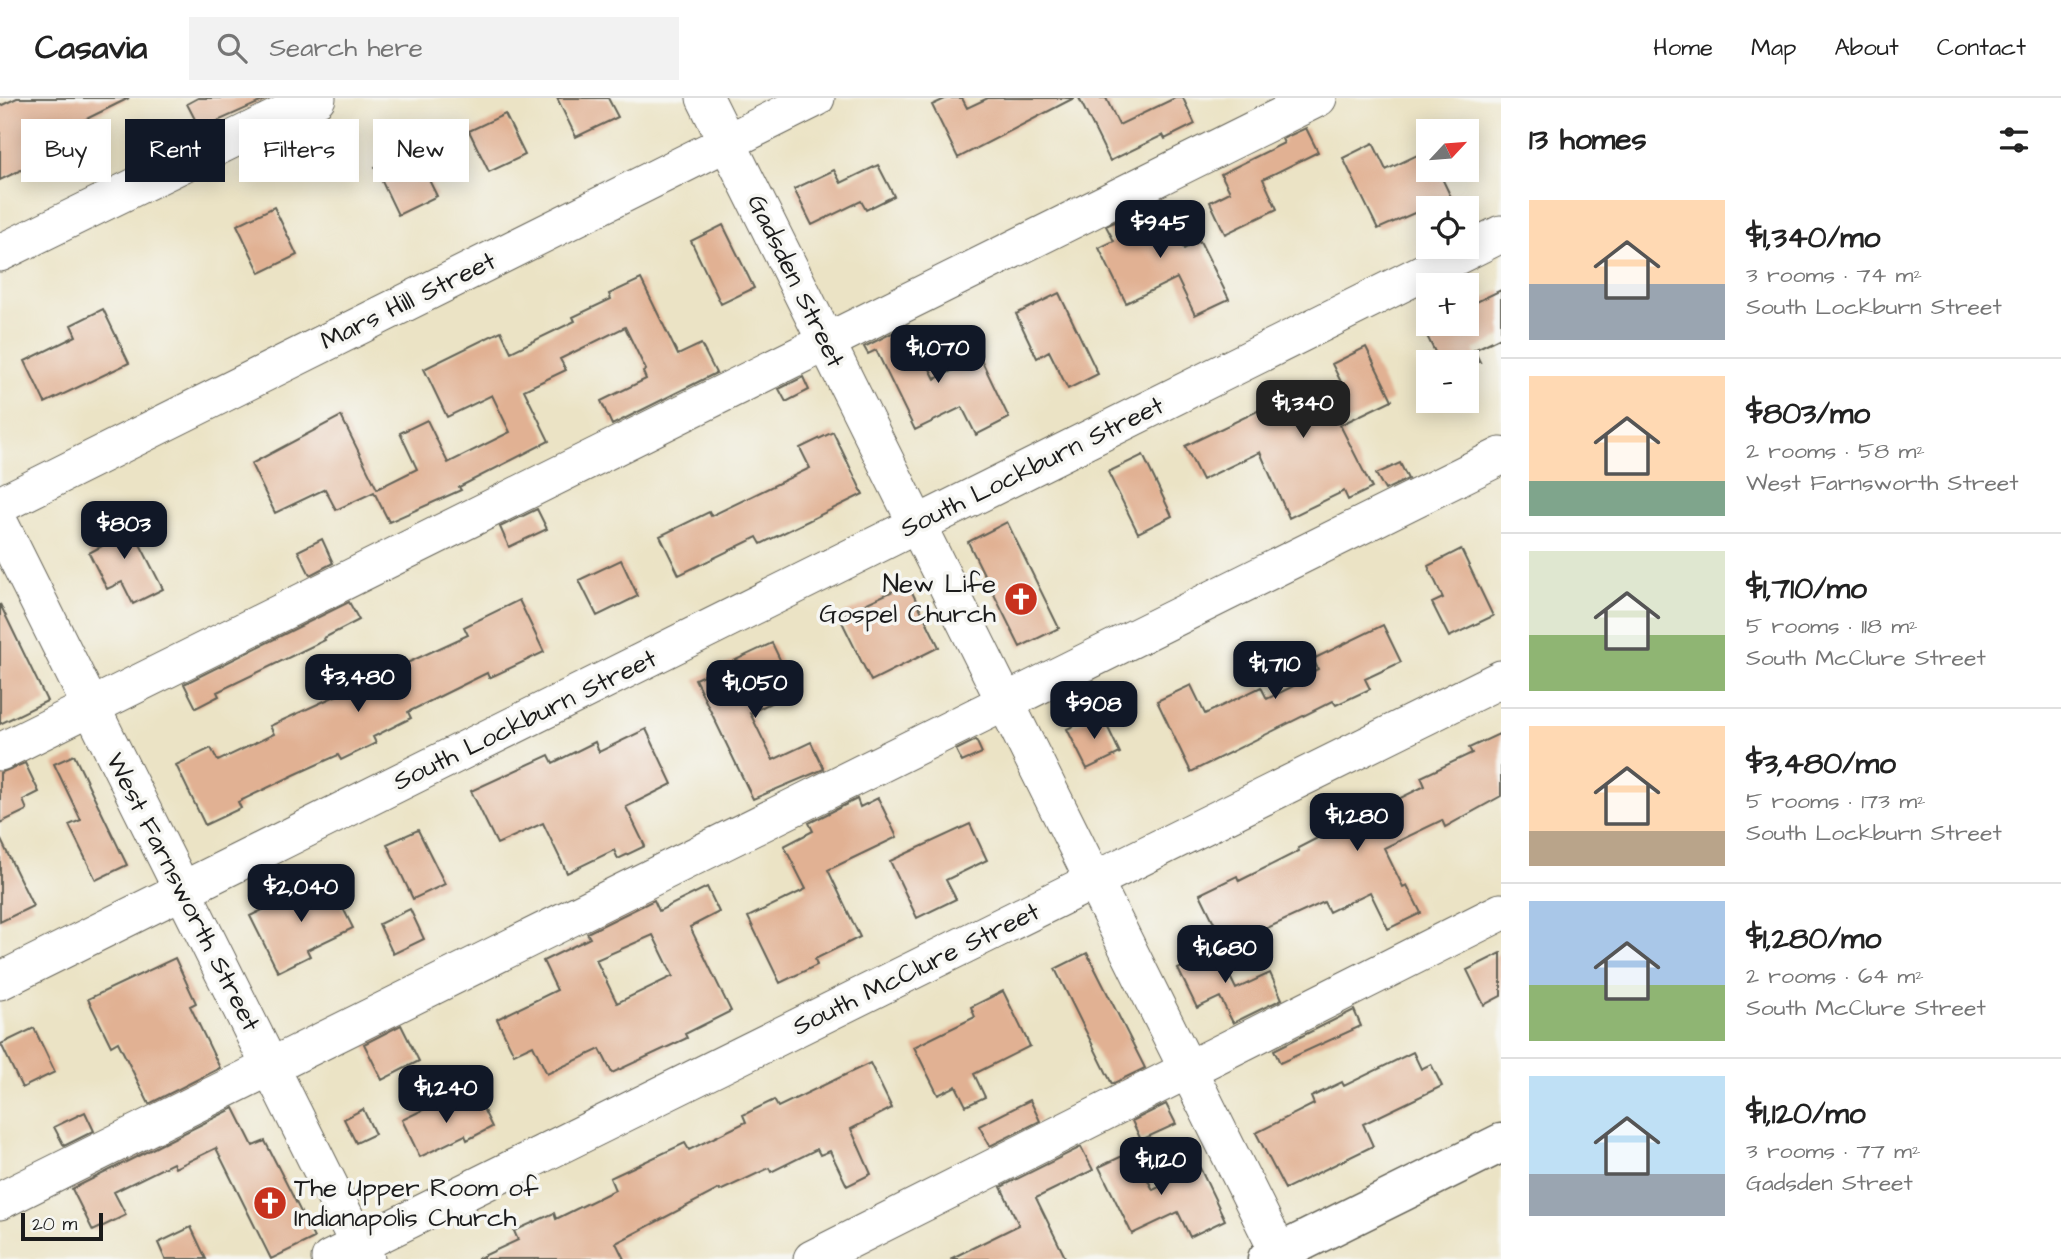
<!DOCTYPE html>
<html lang="en">
<head>
<meta charset="utf-8">
<style>
	:root { --surface:#fff; --page:#f2f2f2; --text:#222; --muted:#767676; --line:#e0e0e0; --accent:#111827 }
	body { margin:0; font-family:"Architects Daughter",sans-serif; background:var(--page); color:var(--text); height:100vh; display:flex; flex-direction:column; font-size:26px; white-space:nowrap }
	* { box-sizing:border-box; margin:0 }
	p { font-size:23px; color:var(--muted) }
	.icon { flex:none; width:38px; height:38px; fill:none; stroke:currentColor; stroke-width:2; stroke-linecap:round; stroke-linejoin:round }
	.map { position:relative; flex:1; overflow:hidden }
	.drawer { display:flex; flex-direction:column; background:var(--surface); width:560px }
	.drawer>* { flex:none }
	.top-card { position:absolute; left:21px; top:21px; width:665px; height:63px; display:flex; gap:14px }
	.needle { width:46px; rotate:64deg }
	.controls { position:absolute; left:1416px; top:21px; display:grid; gap:14px }
	.controls a { display:grid; place-items:center; width:63px; height:63px; border-radius:0px; background:var(--surface); box-shadow:0 4px 18px #0003; font-size:35px }
	.scale { position:absolute; left:21px; bottom:18px; width:82px; box-sizing:border-box; padding-left:7px; border:4px solid #1c1c1c; border-top:0; font-size:19px; line-height:24px; white-space:nowrap; color:#1c1c1c; -webkit-text-stroke:5px #f6f6f2; paint-order:stroke }
	.price { position:absolute; translate:-50% -60px; padding:0 16px; border-radius:14px; background:var(--accent); color:#fff; font-size:23px; line-height:46px; filter:drop-shadow(0 2px 4px #0008) }
	.price::after { content:''; position:absolute; left:50%; top:42px; width:21px; height:16px; margin-left:-10px; background:inherit; clip-path:polygon(0 0,100% 0,50% 100%) }
	.price.on { background:#222; color:#fff }
	ul { padding:0; list-style:none }
	li { display:flex; align-items:center; gap:21px; height:175px; padding:0 28px }
	li+li { border-top:2px solid var(--line) }
	li span { display:grid; place-items:center; flex:none; width:196px; height:140px; border-radius:0px; color:#555 }
	li>.icon { margin-inline-start:auto }
	span .icon { width:84px; height:84px; fill:#fffc; stroke-width:1 }
	li b { font-size:30px }
	h2 { display:flex; justify-content:space-between; align-items:center; height:84px; padding:0 28px; font-size:30px }
	.chip { padding:0 24px; border-radius:0px; background:var(--surface); box-shadow:0 4px 18px #0003; font-size:24px; line-height:63px }
	.chip.on { background:var(--accent); color:#fff }
	header { display:flex; align-items:center; gap:42px; box-sizing:border-box; height:98px; padding:0 35px; background:var(--surface); border-bottom:2px solid var(--line) }
	header strong { font-size:33px }
	nav { display:flex; gap:38px; margin-inline-start:auto; font-size:24px }
	.search { width:490px; height:63px; background:var(--page); display:flex; align-items:center; gap:18px; box-sizing:border-box; padding:0 24px; border-radius:0px; color:var(--muted); font-size:26px }
	main { display:flex; flex:1; min-height:0 }
	.map>svg:first-child { display:block }
	.building { fill:#e1b193; fill-rule:evenodd }
	.lines { fill:none; stroke-linecap:round; stroke-linejoin:round }
	.minor-casing { stroke:#646257; stroke-width:39 }
	.major-casing { stroke:#646257; stroke-width:41 }
	.minor { stroke:#fff; stroke-width:37 }
	.major { stroke:#fff; stroke-width:38 }
	.labels { text-anchor:middle; dominant-baseline:central; stroke-width:7; stroke-linejoin:round; paint-order:stroke }
	.street-label { font-size:26px; fill:#1c1c1c; stroke:#f6f6f2 }
	.poi-label { font-size:26px; fill:#1c1c1c; stroke:#f6f6f2; text-anchor:end }
</style>
</head>
<body>
<header>
<strong>Casavia</strong>
<div class="search"><svg class="icon" aria-label="search" viewBox="0 0 24 24"><circle cx="10" cy="10" r="6"/><path d="M15 15l6 6"/></svg>Search here</div>
<nav><a>Home</a><a>Map</a><a>About</a><a>Contact</a></nav>
</header>
<main>
<div class="map">
<svg width="1501" height="1161" viewBox="0 0 1501 1161">
	<rect width="100%" height="100%" fill="#f6f6f2"/>
	<filter id="ink" filterUnits="userSpaceOnUse"><feTurbulence type="fractalNoise" baseFrequency=".0143" numOctaves="2"/><feDisplacementMap in="SourceGraphic" scale="14" xChannelSelector="R" yChannelSelector="G"/><feConvolveMatrix kernelMatrix="1 2 1 2 8 2 1 2 1" color-interpolation-filters="sRGB"/></filter>
	<filter id="wash" filterUnits="userSpaceOnUse"><feTurbulence type="fractalNoise" baseFrequency=".00686" numOctaves="4" result="noise"/><feDisplacementMap in="SourceGraphic" scale="28" xChannelSelector="R" yChannelSelector="G"/><feGaussianBlur stdDeviation="1.57" result="paint"/><feColorMatrix in="noise" values="0 0 0 0 0 0 0 0 0 0 0 0 0 0 0 0 0 1.4 0 .05"/><feComposite in="paint" operator="in"/></filter>
	<g filter="url(#wash)">
		<rect width="100%" height="100%" fill="#ebe3c5"/>
		<g id="blocks">
			<path class="building" d="M17,0H129L64,32L66,37L47,46L53,57L0,82V8Z
				M198,0H269L200,31L187,6Z
				M557,0H608L618,19L576,39Z
				M947,0H962L967,10L988,0H1074L958,60L932,7Z
				M1079,0H1106L1119,27L1175,0H1183L1195,26L1165,41L1163,37L1110,63Z
				M505,16L525,57L489,74L469,33Z
				M1306,30L1318,54L1263,81L1277,111L1225,136L1210,104L1230,94L1221,76L1284,45L1282,41Z
				M1373,45L1386,72L1428,52V72H1438L1451,99L1378,131L1343,60Z
				M413,50L437,98L398,117L375,69Z
				M878,67L894,98L866,112L861,103L812,127L794,91L834,72L841,85Z
				M1160,102L1184,151L1200,143L1229,201L1195,217L1177,180L1126,205L1099,150L1114,143L1106,128Z
				M274,109L297,157L260,175L237,127Z
				M723,127L754,190L721,206L691,143Z
				M641,181L678,257L701,246L716,275L612,327L601,303L646,281L643,274L646,272L625,229L560,261L566,272L524,292L549,343L459,389L461,392L389,424L374,394L336,412L325,391L275,415L251,366L341,318L377,391L417,371L400,335L427,322L448,365L510,334L492,297L447,319L424,271L501,233L511,254L575,223L573,219L611,201L609,196Z
				M1501,192V239L1474,252L1480,264H1440L1423,230L1431,226H1466V209Z
				M1059,195L1098,276L1068,291L1049,253L1037,260L1016,216Z
				M103,211L129,265L45,305L25,263L76,238L71,227Z
				M908,227L935,281L980,259L1009,320L976,337L962,309L915,332L876,252L868,256L864,249Z
				M1366,249L1392,302L1340,327L1372,390L1348,402L1344,393L1289,420L1260,354L1202,382L1185,348L1274,305L1281,318L1343,288L1332,266Z
				M803,279L809,292L786,304L779,291Z
				M833,334L863,396L761,446L757,439L679,477L660,438L709,414L711,418L810,370L800,350Z
				M1143,357L1172,418L1138,435L1108,374Z
				M1400,365L1408,381L1385,392L1376,376Z
				M537,411L547,431L509,449L500,429Z
				M125,417L163,491L133,506L122,484L107,491L89,455L102,448L94,432Z
				M1007,424L1059,530L1020,549L968,444Z
				M322,441L333,465L310,477L298,453Z
				M1461,451L1493,518L1449,539L1432,505L1443,500L1428,468Z
				M621,462L638,498L597,518L579,482Z
				M908,486L939,549L871,583L839,518Z
				M519,502L544,554L489,580L487,575L408,614L411,620L373,639L376,645L341,662L338,657L294,677L238,704L241,710L205,727L176,667L211,650L218,663L274,636L270,628L468,537L464,529Z
				M349,504L359,522L324,540L325,542L217,594L219,598L196,610L184,586Z
				M0,506L47,603L0,626Z
				M1383,527L1401,564L1365,581L1370,591L1336,607L1333,603L1191,674L1157,603L1191,587L1205,616L1261,589L1267,601L1306,582L1304,578L1318,571L1313,561Z
				M772,545L795,593L750,615L773,662L811,644L824,671L753,701L695,581Z
				M1101,615L1120,655L1087,671L1067,631Z
				M646,631L672,686L626,709L645,748L618,761L614,752L567,775L543,725L497,746L471,693L549,657L553,665L595,644L599,654Z
				M1501,635V698L1445,729L1442,722L1384,750L1403,789L1407,787L1421,815L1388,831L1370,794L1329,814L1324,804L1226,849L1200,796L1237,778L1239,783L1299,753L1298,750L1333,732L1328,722L1363,705L1368,716L1425,688L1421,679L1472,655L1469,650Z
				M976,642L982,655L962,664L956,652Z
				M74,657L127,767L96,782L69,727L81,722L54,666Z
				M25,665L39,694L23,702L27,712L0,725V675Z
				M878,700L897,739L828,772L860,839L815,861L817,867L780,885L748,819L806,791L784,748L813,733L809,725L857,701L860,709Z
				M970,726L987,762L946,782L956,801L917,820L890,763Z
				M418,732L445,786L413,801L387,746Z
				M0,740L33,808L0,824Z
				M328,780L353,830L307,852L310,858L278,874L250,818Z
				M707,789L719,814L690,829L731,913L685,936L687,940L612,975L600,951L547,976L533,947L514,956L497,921L557,892L543,863L590,840L587,835L654,802L659,813ZM653,837L673,878L617,905L596,862Z
				M410,811L424,841L393,856L379,826Z
				M1212,842L1236,891L1270,875L1282,901L1233,925L1220,899L1197,910L1178,871L1192,864L1187,855Z
				M1087,855L1145,970L1112,986L1055,871Z
				M1501,855V898L1484,907L1467,872Z
				M175,860L196,905L190,908L220,970L149,1006L118,944L111,948L88,901Z
				M1003,893L1030,948L974,976L985,999L966,1008L956,988L938,997L914,949L975,919L971,909Z
				M1354,912L1361,928L1280,965L1274,952Z
				M401,927L419,963L382,982L364,946Z
				M34,930L55,974L22,990L1,946Z
				M1413,954L1421,971L1431,966L1442,988L1363,1026L1373,1048L1285,1091L1256,1035L1314,1006L1311,999L1342,984L1344,988Z
				M870,965L892,1010L851,1031L871,1076L847,1088L830,1053L820,1057L817,1051L771,1074L769,1070L720,1093L719,1091L616,1145L624,1161H477L518,1142L514,1133L554,1115L556,1121L615,1092L610,1080L685,1045L689,1052L746,1024L743,1017L774,1002L778,1009Z
				M477,998L492,1029L467,1042L465,1037L420,1059L402,1022L439,1004L443,1014Z
				M1030,1002L1040,1023L990,1048L979,1028Z
				M1166,1006L1176,1026L1141,1042L1132,1023Z
				M234,1010L253,1048L265,1043L314,1140L271,1161L216,1050L175,1070L173,1065L114,1094L126,1117L93,1133L72,1091Z
				M363,1011L375,1036L356,1045L344,1021Z
				M85,1014L94,1033L64,1048L54,1029Z
				M1081,1049L1093,1072L1036,1100L1066,1161H950L1019,1127L1001,1089Z
				M1133,1053L1153,1092L1200,1070L1225,1122L1190,1139L1178,1114L1132,1136L1099,1069Z
				M191,1129L206,1161H165L158,1145Z"/>
		</g>
	</g>
	<g filter="url(#ink)">
		<use href="#blocks" fill-opacity="0" stroke="#646257" stroke-width="2"/>
		<g class="lines">
			<g class="minor-casing">
				<path id="minor" d="M705,0L1279,1155
					M0,155L317,0
					M0,407L816,0
					M0,426L366,1161
					M0,654L1318,0
					M0,883L1501,136
					M0,1103L1501,358
					M330,1161L1501,581
					M812,1161L1501,814"/>
			</g>
			<g class="major-casing">
				<path id="major" d="M1267,1161L1501,1045"/>
			</g>
			<use href="#minor" class="minor"/>
			<use href="#major" class="major"/>
		</g>
	</g>
	<defs>
		<g id="church-disc" transform="scale(1.75)"><circle r="9.5" fill="#c8321e" stroke="#f6f6f2"/><path d="M-1.2-6h2.4v3.5h3.3v2.4h-3.3V6h-2.4V-.1h-3.3v-2.4h3.3Z" fill="#fff"/></g>
	</defs>
	<g fill-rule="evenodd">
		<use href="#church-disc" x="1021" y="501"/>
		<use href="#church-disc" x="270" y="1105"/>
	</g>
	<g class="labels">
		<g class="street-label">
			<text transform="translate(796 183) rotate(64)">Gadsden Street</text>
			<text transform="translate(408 203) rotate(-26)">Mars Hill Street</text>
			<text transform="translate(1032 369) rotate(-26)">South Lockburn Street</text>
			<text transform="translate(525 622) rotate(-26)">South Lockburn Street</text>
			<text transform="translate(183 794) rotate(63)">West Farnsworth Street</text>
			<text transform="translate(916 871) rotate(-26)">South McClure Street</text>
		</g>
		<g class="poi-label">
			<text x="996" y="486">New Life<tspan x="996" dy="30">Gospel Church</tspan></text>
			<text x="294" y="1090" text-anchor="start">The Upper Room of<tspan x="294" dy="30">Indianapolis Church</tspan></text>
		</g>
	</g>
</svg>
<div class="controls">
<a><svg class="needle" viewBox="-14 -14 28 28"><path d="M0-13l5 13h-10z" fill="#e53935"/><path d="M0 13l5-13h-10z" fill="#767676"/></svg></a>
<a><svg class="icon" aria-label="locate" viewBox="0 0 24 24"><circle cx="12" cy="12" r="6"/><path d="M12 2v4M12 18v4M2 12h4M18 12h4"/></svg></a>
<a>+</a>
<a>−</a>
</div>
<div class="scale">20 m</div>
<b class="price" style="left:1160px;top:162px">$945</b>
<b class="price" style="left:938px;top:287px">$1,070</b>
<b class="price on" style="left:1303px;top:342px">$1,340</b>
<b class="price" style="left:124px;top:463px">$803</b>
<b class="price" style="left:1275px;top:603px">$1,710</b>
<b class="price" style="left:358px;top:616px">$3,480</b>
<b class="price" style="left:755px;top:622px">$1,050</b>
<b class="price" style="left:1094px;top:643px">$908</b>
<b class="price" style="left:1357px;top:755px">$1,280</b>
<b class="price" style="left:301px;top:826px">$2,040</b>
<b class="price" style="left:1225px;top:887px">$1,680</b>
<b class="price" style="left:446px;top:1027px">$1,240</b>
<b class="price" style="left:1161px;top:1099px">$1,120</b>
<div class="top-card">
<a class="chip">Buy</a>
<a class="chip on">Rent</a>
<a class="chip">Filters</a>
<a class="chip">New</a>
</div>
</div>
<section class="drawer">
<h2>13 homes<svg class="icon" aria-label="filters" viewBox="0 0 24 24"><path d="M4 7h16M4 17h16"/><circle cx="9" cy="7" r="2"/><circle cx="15" cy="17" r="2"/></svg></h2>
<ul>
<li><span style="background:linear-gradient(#ffd9b3 60%,#9aa5b1 0)"><svg class="icon" aria-label="home" viewBox="0 0 24 24"><path d="M3 11l9-7 9 7M6 9v11h12V9"/></svg></span><div><b>$1,340/mo</b><p>3 rooms · 74 m²</p><p>South Lockburn Street</p></div></li>
<li><span style="background:linear-gradient(#ffd9b3 75%,#7fa58c 0)"><svg class="icon" aria-label="home" viewBox="0 0 24 24"><path d="M3 11l9-7 9 7M6 9v11h12V9"/></svg></span><div><b>$803/mo</b><p>2 rooms · 58 m²</p><p>West Farnsworth Street</p></div></li>
<li><span style="background:linear-gradient(#dfe7d0 60%,#8fb573 0)"><svg class="icon" aria-label="home" viewBox="0 0 24 24"><path d="M3 11l9-7 9 7M6 9v11h12V9"/></svg></span><div><b>$1,710/mo</b><p>5 rooms · 118 m²</p><p>South McClure Street</p></div></li>
<li><span style="background:linear-gradient(#ffd9b3 75%,#b9a48a 0)"><svg class="icon" aria-label="home" viewBox="0 0 24 24"><path d="M3 11l9-7 9 7M6 9v11h12V9"/></svg></span><div><b>$3,480/mo</b><p>5 rooms · 173 m²</p><p>South Lockburn Street</p></div></li>
<li><span style="background:linear-gradient(#a9c7e8 60%,#8fb573 0)"><svg class="icon" aria-label="home" viewBox="0 0 24 24"><path d="M3 11l9-7 9 7M6 9v11h12V9"/></svg></span><div><b>$1,280/mo</b><p>2 rooms · 64 m²</p><p>South McClure Street</p></div></li>
<li><span style="background:linear-gradient(#bfe0f5 70%,#9aa5b1 0)"><svg class="icon" aria-label="home" viewBox="0 0 24 24"><path d="M3 11l9-7 9 7M6 9v11h12V9"/></svg></span><div><b>$1,120/mo</b><p>3 rooms · 77 m²</p><p>Gadsden Street</p></div></li>
</ul>
</section>
</main>
</body>
</html>
